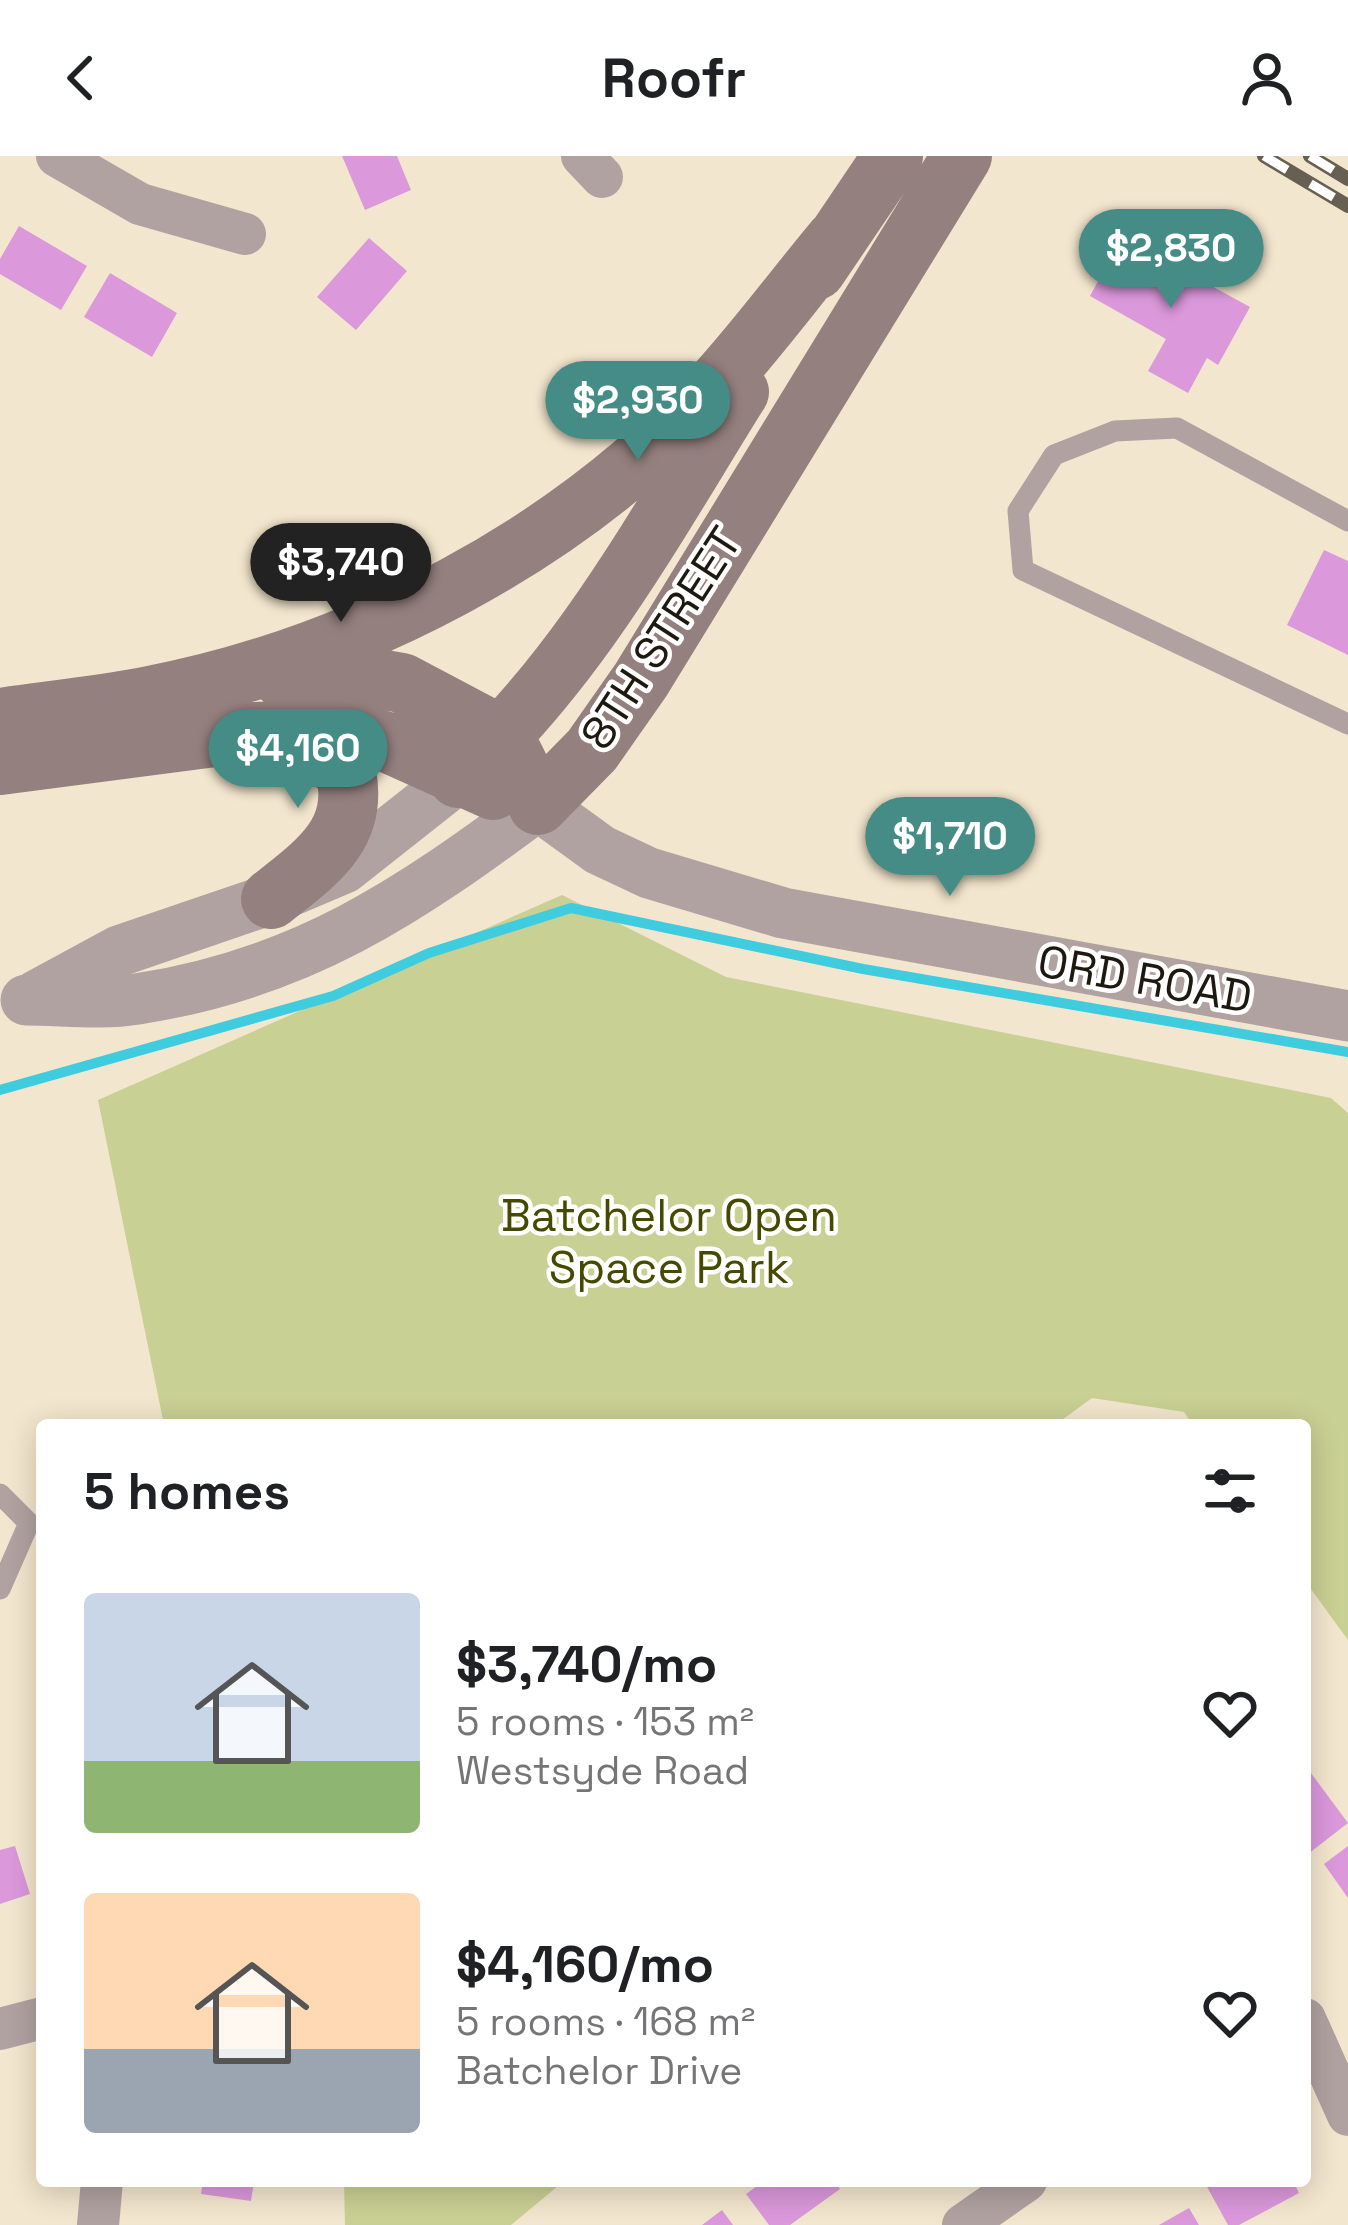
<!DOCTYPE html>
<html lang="en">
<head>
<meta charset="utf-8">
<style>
	:root { --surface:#fff; --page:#f2f2f2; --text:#202124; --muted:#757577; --accent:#458c87 }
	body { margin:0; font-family:"Space Grotesk",sans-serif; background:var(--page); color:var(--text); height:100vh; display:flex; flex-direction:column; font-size:45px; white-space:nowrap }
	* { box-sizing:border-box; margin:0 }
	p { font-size:39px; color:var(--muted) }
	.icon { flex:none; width:66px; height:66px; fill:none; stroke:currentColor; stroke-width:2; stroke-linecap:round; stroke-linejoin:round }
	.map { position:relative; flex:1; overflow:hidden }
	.details { position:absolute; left:36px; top:1263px; width:1275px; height:768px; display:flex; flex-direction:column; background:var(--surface); border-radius:12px; box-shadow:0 6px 30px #0003 }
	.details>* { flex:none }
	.price { position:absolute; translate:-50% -102px; padding:0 27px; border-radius:42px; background:var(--accent); color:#fff; font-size:39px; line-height:78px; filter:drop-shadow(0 3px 6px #0008) }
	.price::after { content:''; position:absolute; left:50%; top:72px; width:36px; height:27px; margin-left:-18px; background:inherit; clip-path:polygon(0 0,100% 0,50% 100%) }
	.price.selected { background:#222; color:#fff }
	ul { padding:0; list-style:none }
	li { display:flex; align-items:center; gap:36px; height:300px; padding:0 48px }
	li span { display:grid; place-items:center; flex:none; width:336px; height:240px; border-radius:12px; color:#555 }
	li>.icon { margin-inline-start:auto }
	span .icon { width:144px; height:144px; fill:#fffc; stroke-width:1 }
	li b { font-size:51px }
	h2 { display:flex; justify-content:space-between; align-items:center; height:144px; padding:0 48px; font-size:51px }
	header { display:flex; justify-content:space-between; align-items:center; height:156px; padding:0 48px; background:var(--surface); font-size:54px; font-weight:600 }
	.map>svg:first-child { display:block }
	.green { fill:#c9d093 }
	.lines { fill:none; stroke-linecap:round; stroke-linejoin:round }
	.stream { stroke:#3fccde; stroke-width:10 }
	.building { fill:#db98db }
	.service { stroke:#b0a2a1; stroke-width:21 }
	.minor { stroke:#b0a2a1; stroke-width:42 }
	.tertiary { stroke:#b0a2a1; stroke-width:51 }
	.secondary { stroke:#94807e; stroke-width:60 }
	.rail-casing { stroke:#675f51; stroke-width:14 }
	.rail { stroke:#fff; stroke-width:9; stroke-dasharray:27; stroke-linecap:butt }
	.labels { text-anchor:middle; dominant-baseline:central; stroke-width:9; stroke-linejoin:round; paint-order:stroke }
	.street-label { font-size:45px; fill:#1e1910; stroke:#fff }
	.park-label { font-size:45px; fill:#464a00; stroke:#fff }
</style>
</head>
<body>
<header><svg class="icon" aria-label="back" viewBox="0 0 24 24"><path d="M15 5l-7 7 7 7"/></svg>Roofr<svg class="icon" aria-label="person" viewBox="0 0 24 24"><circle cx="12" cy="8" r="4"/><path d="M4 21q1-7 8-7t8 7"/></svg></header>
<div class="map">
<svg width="1348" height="2069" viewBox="0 0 1348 2069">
	<rect width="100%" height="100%" fill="#f3e6ce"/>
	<path class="green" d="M562,739L726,821L1331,942L1348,957V1484L1305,1425V1269H1193L1184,1256L1092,1242L1055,1269H164L98,944Z
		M344,2025H564L511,2069H345Z"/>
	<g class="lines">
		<path class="stream" d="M0,934L333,840L429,797L571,752L863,813L1348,896"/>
	</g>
	<path class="building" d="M342,0H397L411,34L365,54Z
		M19,70L87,110L61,154L0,118V103Z
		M1122,81L1250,151L1218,209L1207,202L1188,237L1148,215L1166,183L1090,140Z
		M369,82L407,115L356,174L317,141Z
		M110,117L177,157L152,201L84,161Z
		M1324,394L1348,405V499L1287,469Z
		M1305,1609L1348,1667L1308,1698L1305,1694Z
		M15,1690L30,1738L0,1748V1694Z
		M1348,1690V1742L1324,1708Z
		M203,2025H254L251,2045L201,2038Z
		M764,2025H834L840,2033L790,2069H769L746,2038Z
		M1213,2025H1293L1299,2037L1239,2069H1228L1206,2029Z
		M1189,2052L1199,2069H1159Z
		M722,2054L733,2069H702Z"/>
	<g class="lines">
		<path class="service" d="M1348,365L1177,272L1115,275L1054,299L1018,355L1023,414L1348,568
			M0,1338L29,1367L0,1433"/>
		<path class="minor" d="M57,0L140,48L245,78
			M582,0L602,21
			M1305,1863L1348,1959
			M0,1873L42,1862
			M98,2069L102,2025
			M963,2069L1026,2025"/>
		<path class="tertiary" d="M36,840L119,795L271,743L344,712L458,622
			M26,844C62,844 102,849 137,843C301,818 408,746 538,649L600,694L649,717L783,757L1348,860"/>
		<path class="secondary" d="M816,114L893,0
			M284,524L345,517L402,527L504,581L520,613
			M0,562C48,555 97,550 145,541C355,501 569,390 714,231C757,184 795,132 836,83
			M0,609L253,576L337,573L384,585L493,634
			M458,622C578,514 654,372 739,236
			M538,649L592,594L641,524L962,0
			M271,743C316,707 359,679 346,616L311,590L277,582"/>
		<g class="rail-casing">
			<path id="rail" d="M1264,0L1348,50
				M1310,0L1348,23"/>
		</g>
		<use href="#rail" class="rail"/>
	</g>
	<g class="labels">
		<g class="street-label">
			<text transform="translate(661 482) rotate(-57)">8TH STREET</text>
			<text transform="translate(1145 823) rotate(10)">ORD ROAD</text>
		</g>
		<g class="park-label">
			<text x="669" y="1059">Batchelor Open<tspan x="669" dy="52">Space Park</tspan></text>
		</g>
	</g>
</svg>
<b class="price" style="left:1171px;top:155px">$2,830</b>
<b class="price" style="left:638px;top:307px">$2,930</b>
<b class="price selected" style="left:341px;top:469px">$3,740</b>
<b class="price" style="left:298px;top:655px">$4,160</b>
<b class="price" style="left:950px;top:743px">$1,710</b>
<section class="details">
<h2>5 homes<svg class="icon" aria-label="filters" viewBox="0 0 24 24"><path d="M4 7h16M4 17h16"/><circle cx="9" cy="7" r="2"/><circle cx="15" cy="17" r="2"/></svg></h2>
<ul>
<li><span style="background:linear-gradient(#c9d6e8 70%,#8fb573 0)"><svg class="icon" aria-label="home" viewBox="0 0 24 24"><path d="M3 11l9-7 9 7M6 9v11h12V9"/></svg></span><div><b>$3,740/mo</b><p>5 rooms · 153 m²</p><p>Westsyde Road</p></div><svg class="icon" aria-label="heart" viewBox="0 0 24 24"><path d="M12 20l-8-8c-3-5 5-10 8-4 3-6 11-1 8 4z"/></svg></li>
<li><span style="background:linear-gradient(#ffd9b3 65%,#9aa5b1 0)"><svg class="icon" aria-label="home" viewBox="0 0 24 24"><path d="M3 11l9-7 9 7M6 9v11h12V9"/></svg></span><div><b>$4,160/mo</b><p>5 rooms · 168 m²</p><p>Batchelor Drive</p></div><svg class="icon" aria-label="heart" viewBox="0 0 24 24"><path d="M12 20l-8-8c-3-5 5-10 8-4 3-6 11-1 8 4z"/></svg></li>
</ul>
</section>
</div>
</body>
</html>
